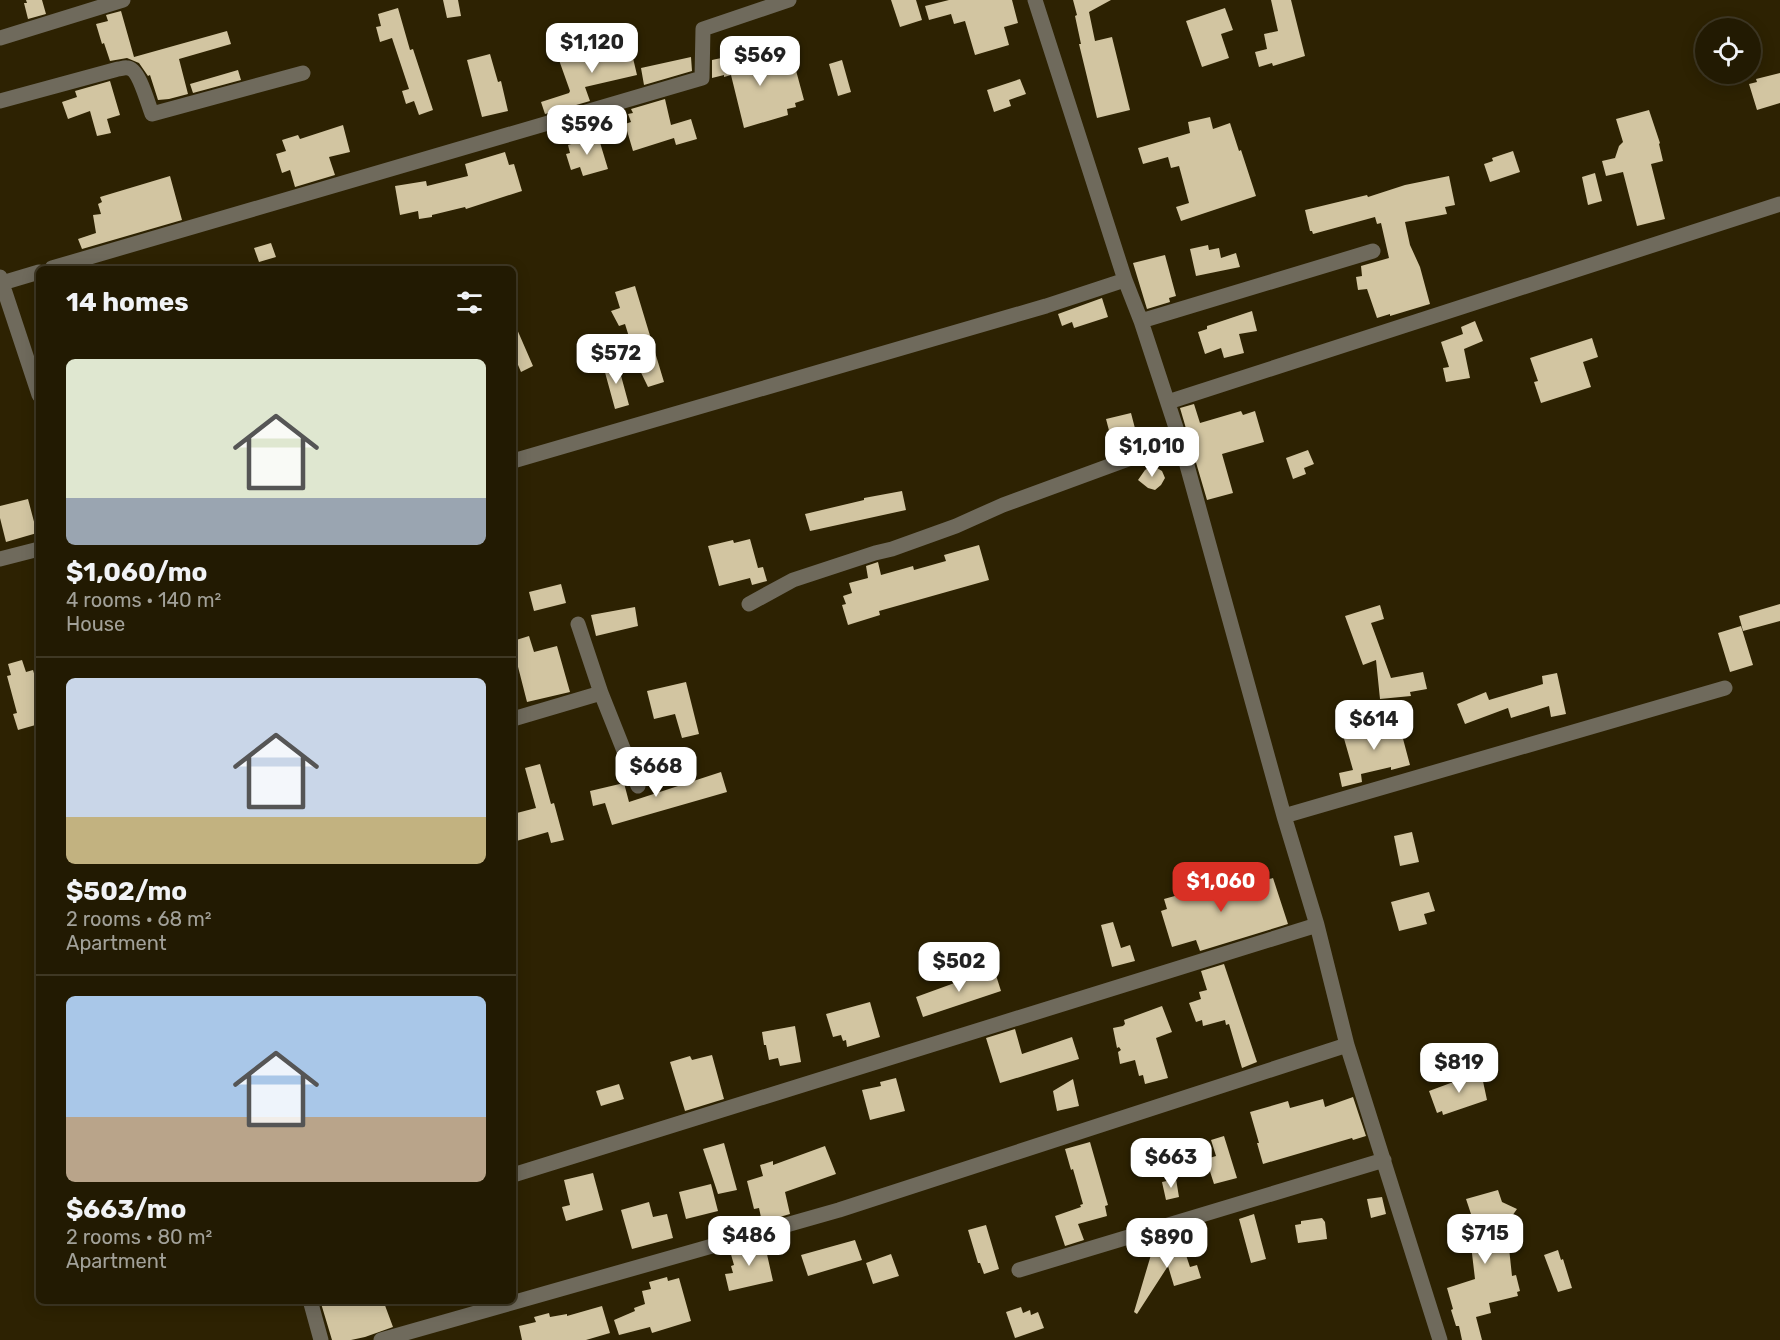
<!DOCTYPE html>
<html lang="en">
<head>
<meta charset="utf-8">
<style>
	:root { --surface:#221a02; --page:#2a230c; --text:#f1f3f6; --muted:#a2a199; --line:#3f3824; --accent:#d93025 }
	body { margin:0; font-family:Rubik,sans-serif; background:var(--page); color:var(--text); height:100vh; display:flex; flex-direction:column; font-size:22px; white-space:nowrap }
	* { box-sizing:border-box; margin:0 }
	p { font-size:20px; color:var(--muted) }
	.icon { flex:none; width:33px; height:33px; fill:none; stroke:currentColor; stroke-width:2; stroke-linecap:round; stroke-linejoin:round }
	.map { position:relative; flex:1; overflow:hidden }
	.sheet { position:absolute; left:36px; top:266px; width:480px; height:1038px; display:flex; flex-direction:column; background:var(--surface); border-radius:9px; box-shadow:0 3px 15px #0003,0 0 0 2px var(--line) }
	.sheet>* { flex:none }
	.controls { position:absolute; left:1695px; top:18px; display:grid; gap:12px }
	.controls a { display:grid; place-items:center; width:66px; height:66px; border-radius:50%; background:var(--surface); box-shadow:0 3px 15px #0003,0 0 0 2px var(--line); font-size:30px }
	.price { position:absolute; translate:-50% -51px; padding:0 14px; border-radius:12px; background:#fff; color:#222; font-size:20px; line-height:39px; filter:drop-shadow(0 2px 3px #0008) }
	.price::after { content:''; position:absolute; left:50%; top:36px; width:18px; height:14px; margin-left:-9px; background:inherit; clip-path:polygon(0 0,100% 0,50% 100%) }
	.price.active { background:var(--accent); color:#fff }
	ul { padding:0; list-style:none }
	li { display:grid; align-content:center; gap:12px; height:318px; padding:0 30px }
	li+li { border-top:2px solid var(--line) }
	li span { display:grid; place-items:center; height:186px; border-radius:9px; color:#555 }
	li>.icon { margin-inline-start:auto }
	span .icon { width:108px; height:108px; fill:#fffc; stroke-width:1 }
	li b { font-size:26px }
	h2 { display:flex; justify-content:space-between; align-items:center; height:72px; padding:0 30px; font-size:26px }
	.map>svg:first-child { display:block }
	.building { fill:#d2c5a1 }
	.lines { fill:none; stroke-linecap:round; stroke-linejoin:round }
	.minor { stroke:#6f6a5c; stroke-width:15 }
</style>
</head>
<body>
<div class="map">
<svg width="1780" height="1340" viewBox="0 0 1780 1340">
	<rect width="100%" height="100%" fill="#2d2202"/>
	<path class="building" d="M26,0H42L46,14L28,19L24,3H27Z
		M443,0H458L461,16L447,18Z
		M891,0H916L922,20L900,27Z
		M949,0H1012L1018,23L1004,27L1009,45L975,55L965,21L954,24L951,14L929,20L925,6Z
		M1073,0H1111L1089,12L1095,41L1112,37L1130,110L1097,118L1079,44H1081L1075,16L1077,15Z
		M1271,0H1291L1305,56L1273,66L1272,63L1259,67L1255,52L1267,49L1264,34L1278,31Z
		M398,8L410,50L413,49L433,110L419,115L414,101L406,104L402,91L409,89L392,38L380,42L376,27L381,26L378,14Z
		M1225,8L1233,30L1221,34L1229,58L1202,67L1186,21Z
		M121,11L134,57L227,31L231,44L179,59L188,94L169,99L158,100L150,75L148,76L139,63L127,58L110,61L104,43L102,44L96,24L108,21L106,15Z
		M628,37L637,75L585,87L590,101L545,114L541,102L569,93L570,91L559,60L584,52L586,58L612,52L611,47L616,46L615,40Z
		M739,49L741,59L753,56L757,69L786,62L787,65L794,63L804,100L795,103L796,107L787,109L788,115L744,128L731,75L724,77V75L712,78V60L726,57L725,53Z
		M490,54L498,82L501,81L508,111L482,117L467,60Z
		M691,57L692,71L644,85L641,68Z
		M842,60L851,92L838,96L829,64Z
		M238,70L241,80L193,93L190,84Z
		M1780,73V103L1757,110L1749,84L1757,82L1756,79Z
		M1020,79L1026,94L1009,100L1011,106L994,112L987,90Z
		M110,81L120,115L107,119L111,133L97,136L90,111L68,119L62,102L77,97L75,91Z
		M665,99L671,125L691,119L697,139L676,145L674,138L633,151L625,124L631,122L628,114L633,113L631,109Z
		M1649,110L1660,143L1659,144L1663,161L1651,164L1665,219L1637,226L1623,172L1606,176L1602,161L1615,158L1619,146L1623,142L1616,119Z
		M1210,117L1213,129L1230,123L1239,151L1241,150L1256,196L1181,221L1176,207L1189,203L1179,166L1171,168L1168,157L1143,164L1138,148L1190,133L1188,122Z
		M343,125L350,152L329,157L335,175L295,187L290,170L282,173L276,154L286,151L282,140L298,135L300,139Z
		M598,136L608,169L583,176L580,167L571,170L566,154L570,153L568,145Z
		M1513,151L1520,172L1490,182L1484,164L1493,161L1492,158Z
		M505,152L509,165L514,164L522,191L466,209L465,207L432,215V217L419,219L418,211L400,215L395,186L426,181L427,186L468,176L465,164Z
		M1595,173L1602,201L1588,205L1582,177Z
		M170,176L182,220L82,249L78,239L96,233L93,215L101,214L98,204L102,202L100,197Z
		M1449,176L1455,205L1445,207L1447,214L1405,222L1410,245L1420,267L1430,304L1390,316V314L1377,318L1367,289L1358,290L1356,277L1362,276L1361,266L1389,258L1381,223L1377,224L1375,217L1313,234L1312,231H1310L1305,210L1367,195L1368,197L1405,185Z
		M271,243L276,257L259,262L254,248Z
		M1208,245L1209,250L1219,248L1221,258L1236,253L1240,267L1196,276L1190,249Z
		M1165,255L1176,296L1169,298L1170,302L1147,309L1133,263Z
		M635,286L664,382L648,387L633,356H635L625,324L619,326L611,311L620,308L615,292Z
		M1102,298L1108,317L1074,328L1072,322L1062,326L1058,314Z
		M1252,311L1257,331L1239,334L1244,353L1224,358L1221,348L1205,354L1198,332L1207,329V326Z
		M513,320L533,366L521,372L513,353Z
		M1475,321L1483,341L1464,349L1470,378L1446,382L1443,368L1449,367L1441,342L1463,334L1461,327Z
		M1592,338L1598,357L1583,362L1591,387L1541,403L1534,382L1538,381L1530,358Z
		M617,361L629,405L615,409L603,365Z
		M1194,404L1200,423L1241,411L1243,415L1255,411L1264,442L1222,454L1233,493L1207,500L1180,408Z
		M1131,413L1137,436L1112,442L1106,419Z
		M1308,450L1314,464L1304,468L1306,474L1293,479L1286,458Z
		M1152,465L1162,471L1165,478L1161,485L1155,490L1148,488L1138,480L1145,470Z
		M902,491L906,510L810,531L805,514L864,500V498Z
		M28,499L37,533L6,542L0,518V506Z
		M750,539L758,568L763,567L767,581L752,585L750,578L719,586L708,546L733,540L734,543Z
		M979,545L989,580L879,611L880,615L848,625L842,605L846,604L843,596L852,593L849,583L868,578L866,566L878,562L881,575L913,566L914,570L946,561L944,555Z
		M561,584L566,603L534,611L529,592Z
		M1780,604V621L1743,631L1739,616Z
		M1380,605L1384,619L1371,623L1391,678L1423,672L1427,689L1410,692L1411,696L1380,699L1376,660L1363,665L1345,616Z
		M635,607L638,626L596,636L591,615Z
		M1741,626L1753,665L1730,672L1718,633Z
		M529,636L534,652L557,646L570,692L527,702L515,655L513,656V641Z
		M22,660L26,672L33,670L39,690V724L18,730L13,714L17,713L7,676L11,675L8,664Z
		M1557,673L1566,714L1551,717L1549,706L1511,718L1508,708L1465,724L1457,704L1486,692L1489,700L1543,684L1542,676Z
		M686,682L699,734L682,738L675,714L654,719L647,691Z
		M1398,720L1410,765L1391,770V767L1361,774L1362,782L1342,787L1339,773L1353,770L1343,735Z
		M540,764L551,804L554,803L564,840L551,843L548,832L513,842V814L536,808L525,768Z
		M721,772L727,792L612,825L605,803L593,806L590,791L624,783L629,802Z
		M1412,832L1419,862L1400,866L1394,836Z
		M1192,865L1199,900L1273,878L1288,924L1200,951L1196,940L1172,947L1161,911L1167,909L1164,899L1182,894L1176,869Z
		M1429,892L1435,911L1424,914L1427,924L1399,931L1391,902Z
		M1113,922L1121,948L1130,945L1135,961L1112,967L1101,925Z
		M1224,964L1257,1062L1242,1068L1229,1024L1226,1025L1225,1020L1203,1026L1202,1020L1196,1022L1189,1003L1201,999L1199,992L1207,990L1201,971Z
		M994,969L1001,991L923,1017L916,997L971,977L970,976Z
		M870,1002L880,1037L847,1047L846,1040L843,1041L841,1035L833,1037L826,1014Z
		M1162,1006L1172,1032L1156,1038L1168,1078L1145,1084L1143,1075L1139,1076L1135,1060L1120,1064L1118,1052L1121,1050L1119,1047L1117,1048L1113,1028L1123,1026L1125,1024L1124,1020Z
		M795,1026L801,1062L780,1066L778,1058L769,1060L766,1045H764L762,1032Z
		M1015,1029L1022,1054L1072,1037L1079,1059L1000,1083L986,1038Z
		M712,1055L724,1099L685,1111L670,1062L690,1056L692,1060Z
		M1481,1072L1487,1100L1443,1115L1442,1111L1437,1113L1429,1091L1456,1081V1080Z
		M896,1078L905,1111L870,1120L862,1090L881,1086L880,1082Z
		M1073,1079L1079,1106L1057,1111L1053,1091Z
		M619,1084L624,1099L601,1106L596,1091Z
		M1353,1097L1366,1136L1353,1140L1352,1138L1263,1164L1257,1143H1259L1250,1112L1288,1101L1290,1108L1323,1099L1325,1107Z
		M1224,1136L1237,1178L1214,1184L1206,1159L1216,1156L1211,1140Z
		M1090,1142L1108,1205L1105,1206L1107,1216L1078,1224L1084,1240L1065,1246L1055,1216L1081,1207L1080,1205L1083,1204L1073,1169L1071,1170L1065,1149Z
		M724,1143L737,1190L718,1194L703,1149Z
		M825,1146L836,1174L785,1192L790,1214L762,1222L759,1208L754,1209L747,1181L763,1176L760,1165L773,1161V1165Z
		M593,1173L603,1210L566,1221L562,1207L570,1205L564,1180Z
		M1176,1179L1179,1197L1166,1200L1162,1182Z
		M711,1184L718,1211L686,1219L679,1192Z
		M1498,1190L1502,1202L1517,1209L1512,1216L1506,1220L1512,1276L1516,1275L1520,1291L1517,1292L1518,1296L1489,1303L1491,1313L1476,1317L1482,1340H1462L1459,1326H1456L1451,1310L1453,1309L1447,1288L1475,1279L1471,1245L1474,1244L1471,1214L1466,1199Z
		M1382,1197L1386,1214L1371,1218L1367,1199Z
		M649,1202L653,1217L667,1214L673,1238L632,1249L621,1210Z
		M1254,1214L1266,1259L1251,1263L1239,1219Z
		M1322,1218L1325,1222L1327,1239L1298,1243L1295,1225L1301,1224V1221Z
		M986,1225L999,1269L984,1274L980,1263H978L968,1230Z
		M855,1240L862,1260L808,1276L801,1255Z
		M1181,1240L1190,1267L1197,1265L1201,1278L1174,1286L1168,1266L1137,1314L1134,1312L1153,1248Z
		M764,1241L773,1281L729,1291L725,1274L733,1273L731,1266L734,1265L730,1251Z
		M1558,1250L1561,1260L1563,1259L1572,1288L1558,1292L1544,1255Z
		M891,1254L899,1276L873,1284L866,1263Z
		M667,1277L668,1281L679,1278L691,1321L652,1333L650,1327L619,1335L614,1320L635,1311L634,1308L645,1304L642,1291L651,1289L649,1282Z
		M320,1300H383L393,1327L365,1337L351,1340H332Z
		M602,1306L610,1333L586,1340H522L519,1326L536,1322L534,1317L549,1313L550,1317L567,1314V1316Z
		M1021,1307L1023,1313L1030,1310L1031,1315L1038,1312L1044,1328L1015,1338L1006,1312Z"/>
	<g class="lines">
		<path class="minor" d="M1035,0L1125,280L1141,321L1180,440L1284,816L1317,925L1347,1045L1440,1340
			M0,38L123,0
			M0,101L118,69C121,69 124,67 128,68C139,69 148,104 152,114L303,73
			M52,268L702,78L703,29L789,0
			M0,277L39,395
			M2,283L39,272
			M1141,321L1373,251
			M1168,402L1780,204
			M513,461L1046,306L1125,280
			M0,559L39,549
			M749,604L793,580L875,553L892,549L956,526L1003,505L1180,440
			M578,624L601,693L638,786
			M513,719L601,693
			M1284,816L1725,688
			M513,1175L1317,925
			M1019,1270L1384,1160
			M310,1300L321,1340
			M381,1340L839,1210L1347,1045"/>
	</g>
</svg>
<div class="controls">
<a><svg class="icon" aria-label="locate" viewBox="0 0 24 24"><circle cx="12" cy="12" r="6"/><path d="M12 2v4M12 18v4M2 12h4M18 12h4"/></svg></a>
</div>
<b class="price" style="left:592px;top:74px">$1,120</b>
<b class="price" style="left:760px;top:87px">$569</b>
<b class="price" style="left:587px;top:156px">$596</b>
<b class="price" style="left:616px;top:385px">$572</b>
<b class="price" style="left:1152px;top:478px">$1,010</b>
<b class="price" style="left:1374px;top:751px">$614</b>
<b class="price" style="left:656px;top:798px">$668</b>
<b class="price active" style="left:1221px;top:913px">$1,060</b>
<b class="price" style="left:959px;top:993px">$502</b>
<b class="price" style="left:1459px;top:1094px">$819</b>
<b class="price" style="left:1171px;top:1189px">$663</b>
<b class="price" style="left:1485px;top:1265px">$715</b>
<b class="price" style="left:749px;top:1267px">$486</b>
<b class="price" style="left:1167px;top:1269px">$890</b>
<section class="sheet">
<h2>14 homes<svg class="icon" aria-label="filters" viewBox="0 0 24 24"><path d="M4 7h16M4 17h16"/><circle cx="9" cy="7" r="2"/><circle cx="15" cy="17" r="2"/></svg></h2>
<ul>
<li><span style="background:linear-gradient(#dfe7d0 75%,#9aa5b1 0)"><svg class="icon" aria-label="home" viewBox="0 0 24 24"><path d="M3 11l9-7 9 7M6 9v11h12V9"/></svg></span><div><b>$1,060/mo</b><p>4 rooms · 140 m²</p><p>House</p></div></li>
<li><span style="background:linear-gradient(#c9d6e8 75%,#c2b280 0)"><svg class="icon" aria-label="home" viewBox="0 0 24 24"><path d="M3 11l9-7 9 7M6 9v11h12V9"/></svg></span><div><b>$502/mo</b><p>2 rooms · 68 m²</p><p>Apartment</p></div></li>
<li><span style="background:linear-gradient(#a9c7e8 65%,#b9a48a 0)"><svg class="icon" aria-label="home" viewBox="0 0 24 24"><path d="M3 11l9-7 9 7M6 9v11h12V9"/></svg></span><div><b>$663/mo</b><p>2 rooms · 80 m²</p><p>Apartment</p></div></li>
</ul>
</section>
</div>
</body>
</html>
